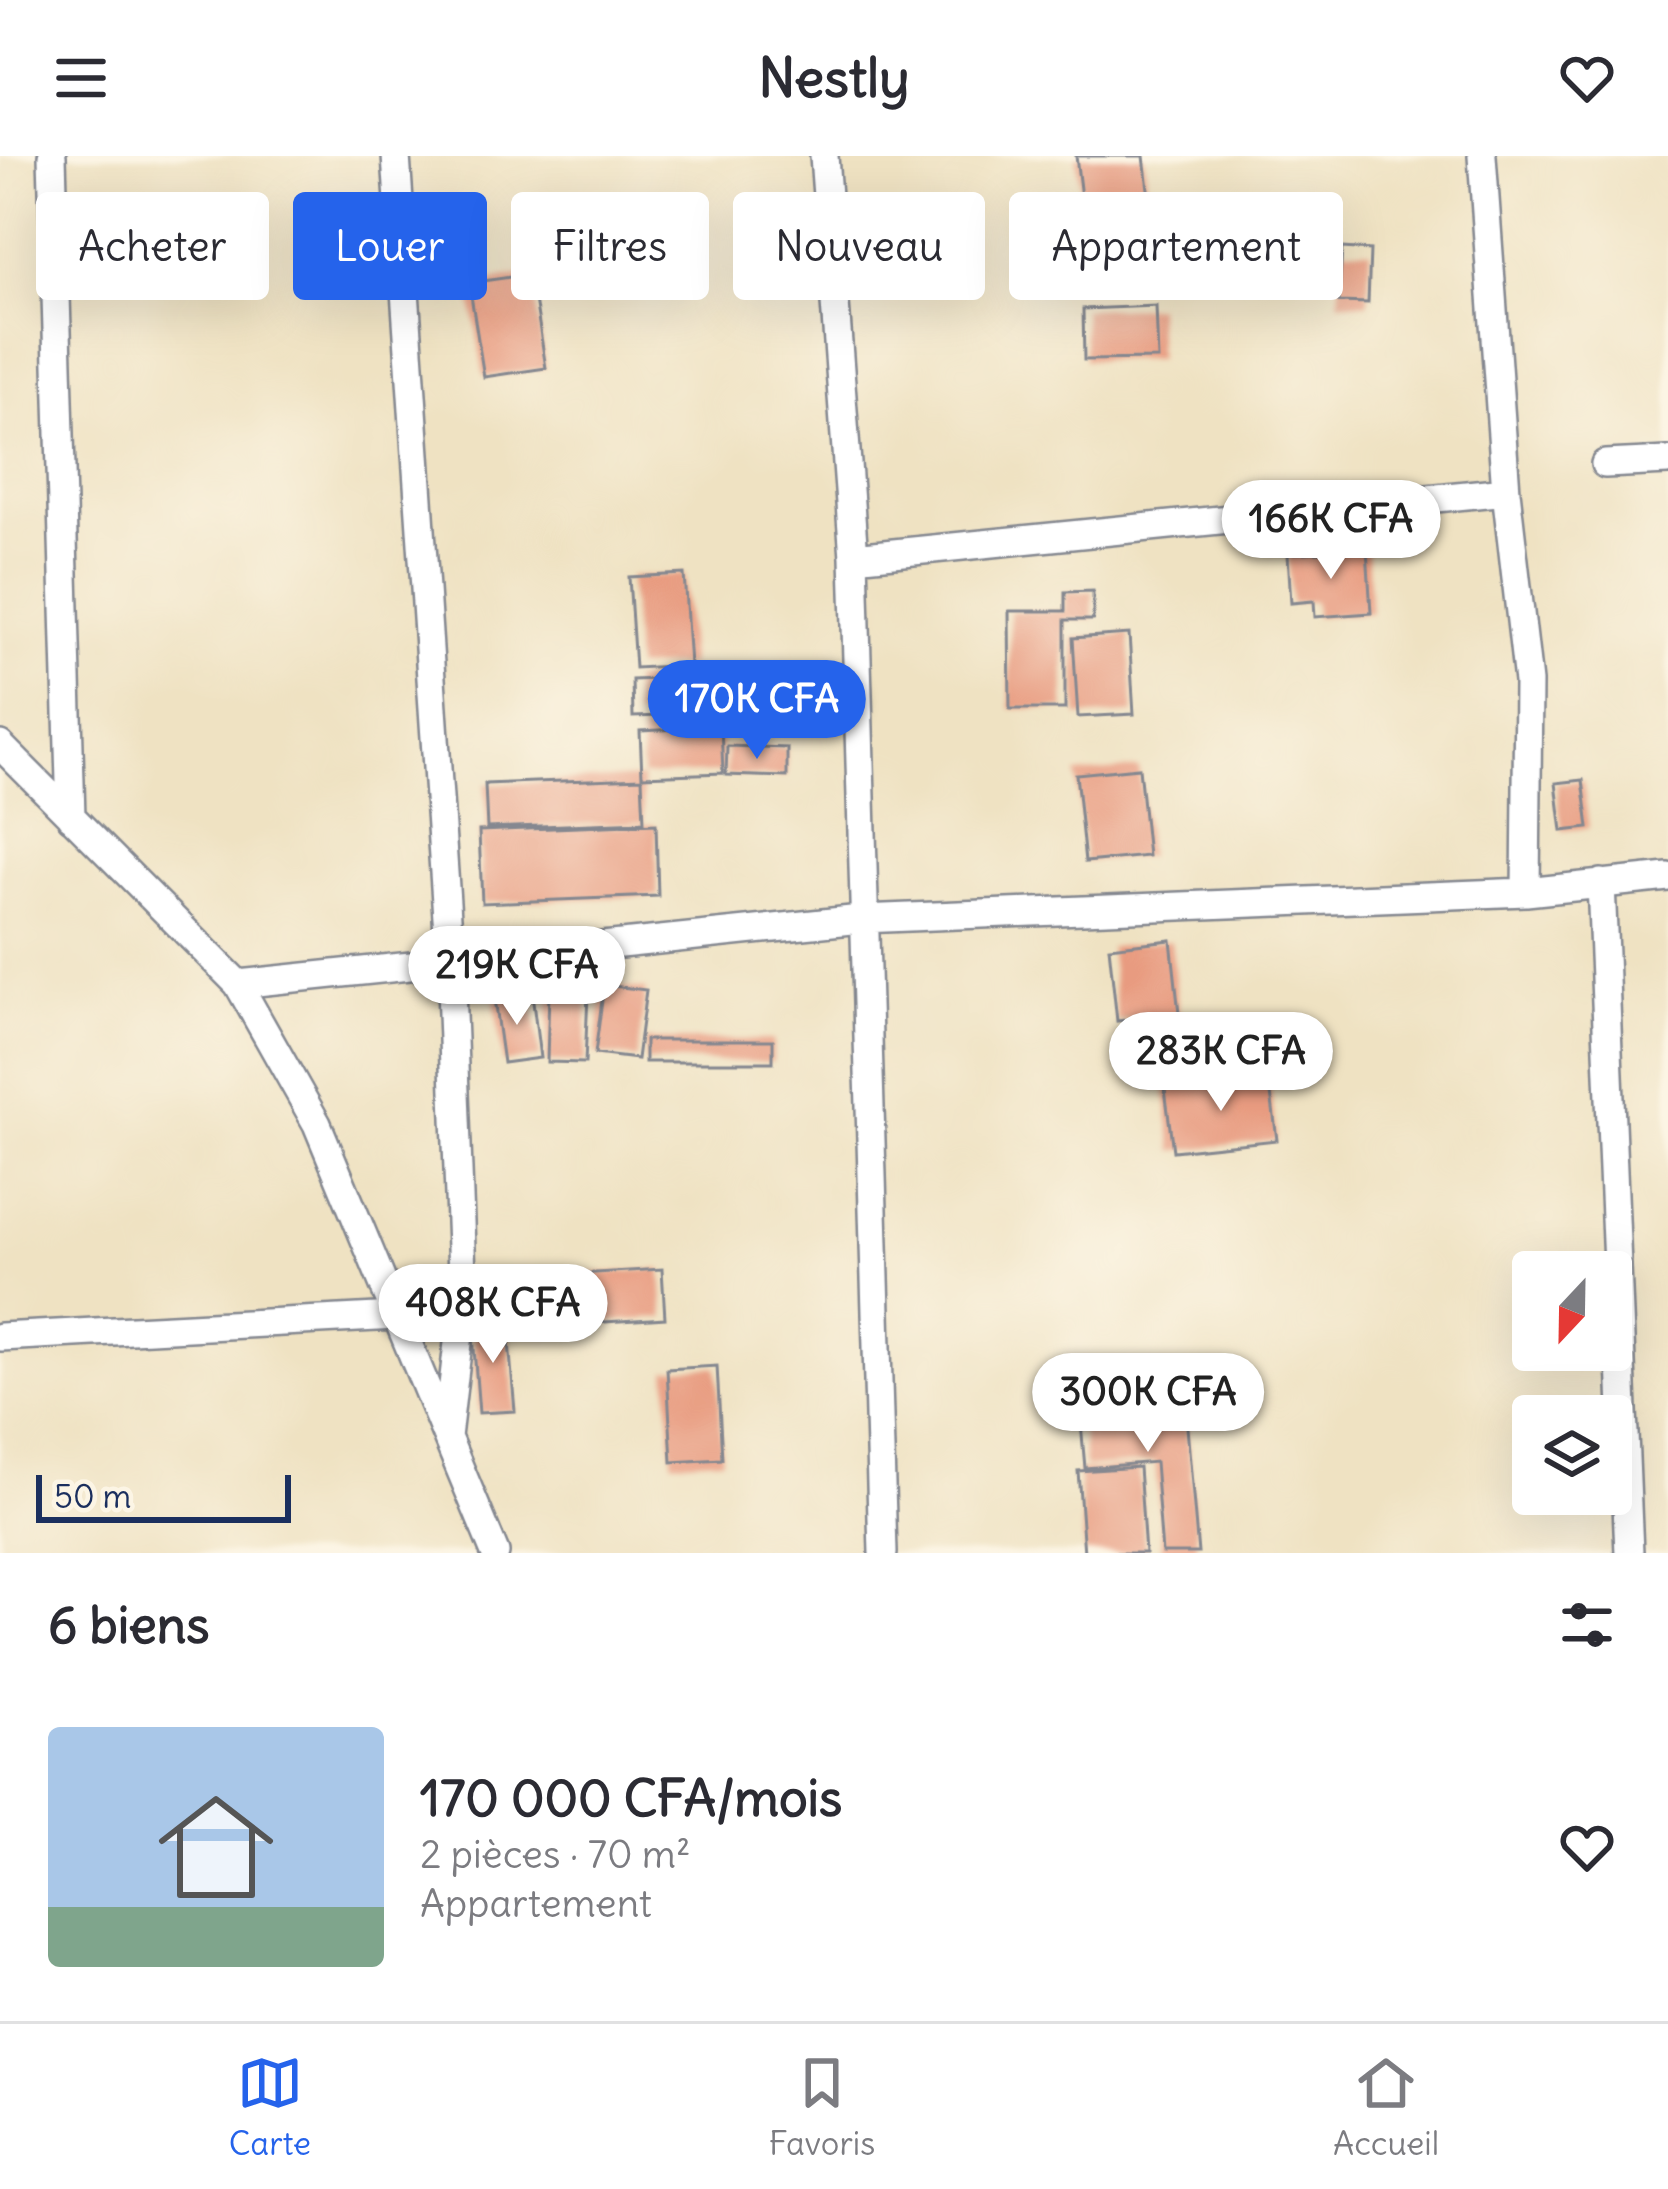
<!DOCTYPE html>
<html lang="fr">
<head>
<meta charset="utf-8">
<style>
	:root { --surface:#fff; --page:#f2f2f3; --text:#2b2b33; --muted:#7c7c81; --line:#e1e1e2; --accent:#2563eb }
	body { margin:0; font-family:Delius,sans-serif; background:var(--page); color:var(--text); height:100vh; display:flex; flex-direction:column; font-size:45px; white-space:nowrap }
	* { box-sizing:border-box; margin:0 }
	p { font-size:39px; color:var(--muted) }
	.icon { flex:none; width:66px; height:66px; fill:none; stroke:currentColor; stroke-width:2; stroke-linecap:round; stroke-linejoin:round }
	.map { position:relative; height:1397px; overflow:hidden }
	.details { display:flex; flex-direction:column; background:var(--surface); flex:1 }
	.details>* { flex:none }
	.banner { position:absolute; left:36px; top:36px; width:1596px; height:108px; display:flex; gap:24px }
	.needle { width:78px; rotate:202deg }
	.controls { position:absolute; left:1512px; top:1095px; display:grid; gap:24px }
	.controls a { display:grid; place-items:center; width:120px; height:120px; border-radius:12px; background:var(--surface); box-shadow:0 12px 48px #0002; font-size:60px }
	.scale { position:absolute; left:36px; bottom:30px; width:255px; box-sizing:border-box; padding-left:12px; border:6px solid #1b2f5e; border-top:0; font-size:33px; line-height:42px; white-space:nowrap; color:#1b2f5e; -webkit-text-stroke:9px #fcf5e5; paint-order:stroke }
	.price { position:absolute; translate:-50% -102px; padding:0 27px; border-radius:42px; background:#fff; color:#222; font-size:39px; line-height:78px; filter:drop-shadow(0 3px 6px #0008) }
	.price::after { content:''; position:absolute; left:50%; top:72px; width:36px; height:27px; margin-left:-18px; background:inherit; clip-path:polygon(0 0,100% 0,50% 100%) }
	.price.selected { background:var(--accent); color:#fff }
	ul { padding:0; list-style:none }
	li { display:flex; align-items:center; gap:36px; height:300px; padding:0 48px }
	li span { display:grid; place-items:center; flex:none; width:336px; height:240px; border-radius:12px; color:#555 }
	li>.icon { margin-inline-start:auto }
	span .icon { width:144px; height:144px; fill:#fffc; stroke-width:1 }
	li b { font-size:51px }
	h2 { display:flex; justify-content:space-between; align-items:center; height:144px; padding:0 48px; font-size:51px }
	.pill { padding:0 42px; border-radius:12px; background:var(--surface); box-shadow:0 12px 48px #0002; font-size:42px; line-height:108px }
	.pill.selected { background:var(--accent); color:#fff }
	header { display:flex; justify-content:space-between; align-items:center; height:156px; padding:0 48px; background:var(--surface); font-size:54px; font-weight:800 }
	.tab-bar { display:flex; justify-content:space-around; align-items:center; height:168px; border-top:3px solid var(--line); background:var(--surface); font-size:33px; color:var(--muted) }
	.tab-bar a { display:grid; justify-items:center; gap:6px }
	.tab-bar .selected { color:var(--accent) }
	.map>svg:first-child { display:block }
	.building { fill:#e89b80 }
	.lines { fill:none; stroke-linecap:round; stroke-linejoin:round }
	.minor-casing { stroke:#858890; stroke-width:32 }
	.minor { stroke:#fff; stroke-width:27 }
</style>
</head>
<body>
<header><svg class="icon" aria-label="menu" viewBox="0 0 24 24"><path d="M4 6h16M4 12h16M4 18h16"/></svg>Nestly<svg class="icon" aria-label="heart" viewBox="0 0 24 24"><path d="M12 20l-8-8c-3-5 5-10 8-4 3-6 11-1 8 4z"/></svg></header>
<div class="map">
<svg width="1668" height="1397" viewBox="0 0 1668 1397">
	<rect width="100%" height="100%" fill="#fcf5e5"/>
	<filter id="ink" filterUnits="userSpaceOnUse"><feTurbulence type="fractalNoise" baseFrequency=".00833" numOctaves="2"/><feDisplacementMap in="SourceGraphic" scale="24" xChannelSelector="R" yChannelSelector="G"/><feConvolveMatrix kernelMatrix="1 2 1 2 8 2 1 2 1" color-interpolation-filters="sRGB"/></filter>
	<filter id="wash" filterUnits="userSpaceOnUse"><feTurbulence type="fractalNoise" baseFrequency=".004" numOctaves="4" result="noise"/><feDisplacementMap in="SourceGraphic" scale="48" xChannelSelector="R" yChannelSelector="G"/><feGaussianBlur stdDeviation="2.7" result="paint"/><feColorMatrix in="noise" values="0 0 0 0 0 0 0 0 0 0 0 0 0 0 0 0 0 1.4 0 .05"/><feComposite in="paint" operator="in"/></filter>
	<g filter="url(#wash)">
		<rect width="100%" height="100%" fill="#efe2c2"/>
		<g id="blocks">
			<path class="building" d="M1076,0H1144L1150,50L1083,58Z
				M1342,92L1370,94L1368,147L1339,146Z
				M531,118L546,212L484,221L469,127Z
				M1156,150L1158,203L1084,204L1083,153Z
				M1367,393L1371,457L1315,461L1314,445L1291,447L1288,398Z
				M684,418L690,509L635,512L629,421Z
				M1093,435V464H1065V553H1010L1009,455H1065V436Z
				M1129,478L1134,558L1078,561L1073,482Z
				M787,518L788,556L633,561L632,524Z
				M721,571L723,617L642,620L640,575Z
				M727,590L787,592V621L726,619Z
				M1139,612L1148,700L1085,706L1076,618Z
				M642,622L644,666L487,672L485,628Z
				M1583,624L1589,672L1562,675L1556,627Z
				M656,668L658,740L482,747L479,675Z
				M1171,784L1179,858L1117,865L1109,791Z
				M604,829L646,834L637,903L595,898Z
				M549,836L588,838L585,907L547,906Z
				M532,838L540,902L503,907L494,843Z
				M645,884H773V906H645Z
				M1269,922L1277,984L1173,995L1165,933Z
				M662,1113L665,1162L514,1172L511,1122Z
				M507,1163L515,1255L479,1257L472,1166Z
				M717,1210L722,1303L672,1306L667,1213Z
				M1184,1237L1198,1397H1162L1155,1306L1085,1312L1079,1245Z
				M1139,1311L1145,1397H1084L1078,1315Z"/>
		</g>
	</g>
	<g filter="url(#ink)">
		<use href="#blocks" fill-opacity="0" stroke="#858890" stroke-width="3"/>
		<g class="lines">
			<g class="minor-casing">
				<path id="minor" d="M52,0L71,661
					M396,0L450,806L463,1144L447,1281
					M824,0L854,401L883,1397
					M1482,0L1506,335L1528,526L1526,736
					M1605,308L1668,305
					M854,401L1506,335
					M0,589L238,828L317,968L495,1397
					M1601,727L1629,1397
					M238,828L861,763L1526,736L1668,721
					M0,1181L396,1160"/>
			</g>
			<use href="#minor" class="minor"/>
		</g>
	</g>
</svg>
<div class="controls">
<a><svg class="needle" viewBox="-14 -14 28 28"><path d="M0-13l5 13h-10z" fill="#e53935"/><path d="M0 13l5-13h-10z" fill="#7c7c81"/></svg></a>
<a><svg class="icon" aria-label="layers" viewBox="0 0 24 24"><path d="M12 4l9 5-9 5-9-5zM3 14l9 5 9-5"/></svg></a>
</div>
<div class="scale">50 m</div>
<b class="price" style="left:1331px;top:426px">166K CFA</b>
<b class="price selected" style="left:757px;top:606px">170K CFA</b>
<b class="price" style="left:517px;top:872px">219K CFA</b>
<b class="price" style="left:1221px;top:958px">283K CFA</b>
<b class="price" style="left:493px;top:1210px">408K CFA</b>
<b class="price" style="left:1148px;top:1299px">300K CFA</b>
<div class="banner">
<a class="pill">Acheter</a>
<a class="pill selected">Louer</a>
<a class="pill">Filtres</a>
<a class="pill">Nouveau</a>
<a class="pill">Appartement</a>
</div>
</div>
<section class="details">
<h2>6 biens<svg class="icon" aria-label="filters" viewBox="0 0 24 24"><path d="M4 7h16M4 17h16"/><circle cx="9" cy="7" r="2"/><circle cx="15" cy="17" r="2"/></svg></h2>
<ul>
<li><span style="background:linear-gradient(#a9c7e8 75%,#7fa58c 0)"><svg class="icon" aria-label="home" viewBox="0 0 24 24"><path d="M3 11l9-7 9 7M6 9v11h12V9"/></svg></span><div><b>170 000 CFA/mois</b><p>2 pièces · 70 m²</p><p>Appartement</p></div><svg class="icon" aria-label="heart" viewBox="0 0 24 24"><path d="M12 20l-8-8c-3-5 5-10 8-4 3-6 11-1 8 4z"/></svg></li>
</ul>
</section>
<nav class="tab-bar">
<a class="selected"><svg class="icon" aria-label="map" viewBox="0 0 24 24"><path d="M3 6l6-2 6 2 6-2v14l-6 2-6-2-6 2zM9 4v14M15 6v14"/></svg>Carte</a>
<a><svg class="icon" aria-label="saved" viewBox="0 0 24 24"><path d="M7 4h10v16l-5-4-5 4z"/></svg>Favoris</a>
<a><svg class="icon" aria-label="home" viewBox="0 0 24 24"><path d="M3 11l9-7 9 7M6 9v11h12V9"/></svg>Accueil</a>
</nav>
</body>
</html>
